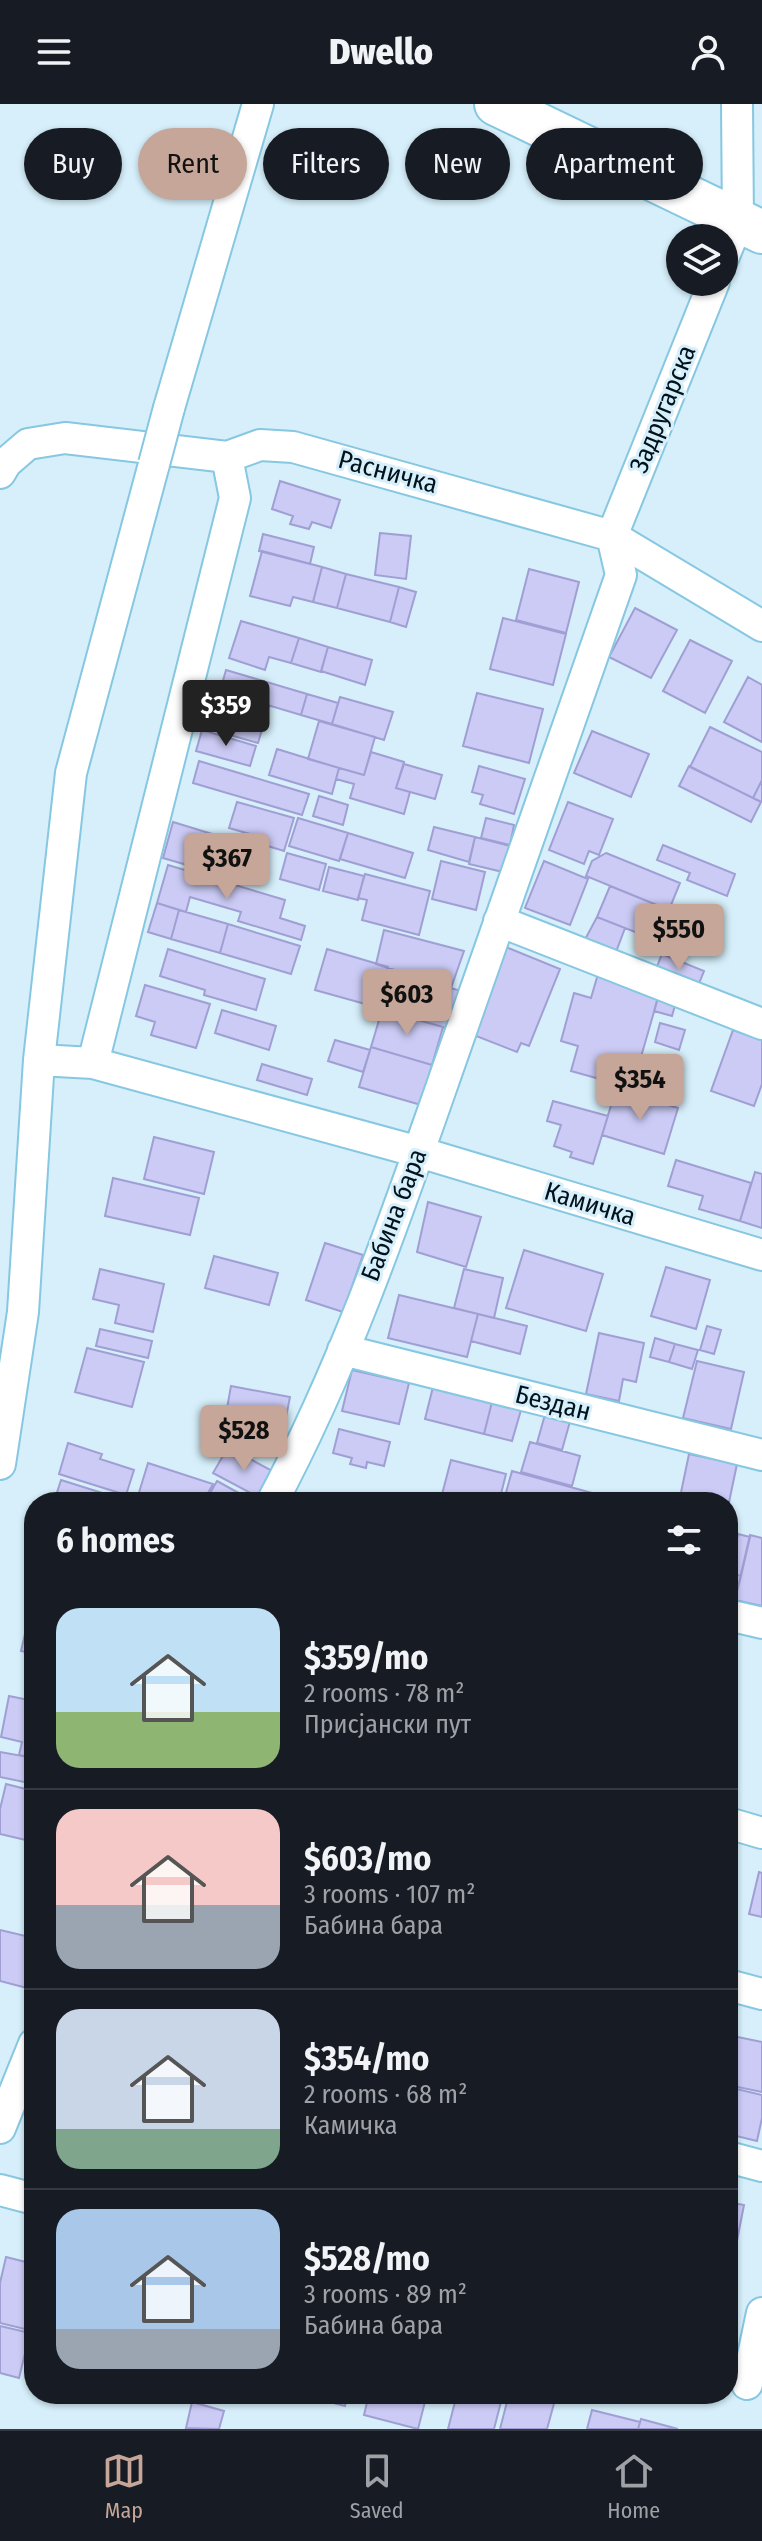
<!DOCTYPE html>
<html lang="en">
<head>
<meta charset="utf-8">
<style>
	:root { --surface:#171b24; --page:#242831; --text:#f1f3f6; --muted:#9ea1a6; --line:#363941; --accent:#c5a698 }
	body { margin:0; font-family:"Fira Sans Condensed",sans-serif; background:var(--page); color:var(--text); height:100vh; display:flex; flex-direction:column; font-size:30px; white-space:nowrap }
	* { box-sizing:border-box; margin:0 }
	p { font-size:26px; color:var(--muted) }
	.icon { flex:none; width:44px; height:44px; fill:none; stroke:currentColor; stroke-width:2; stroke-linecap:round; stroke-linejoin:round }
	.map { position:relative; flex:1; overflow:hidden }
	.sheet { position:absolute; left:24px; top:1388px; width:714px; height:912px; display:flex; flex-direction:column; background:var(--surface); border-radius:32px; box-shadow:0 2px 6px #0004 }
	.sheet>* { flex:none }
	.top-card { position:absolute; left:24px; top:24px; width:714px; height:72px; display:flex; gap:16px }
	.buttons { position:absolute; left:666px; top:120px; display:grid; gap:16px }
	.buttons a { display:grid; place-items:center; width:72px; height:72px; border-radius:50%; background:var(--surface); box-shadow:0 2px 6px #0004; font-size:40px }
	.price { position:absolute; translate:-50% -68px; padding:0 18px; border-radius:8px; background:var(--accent); color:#111; font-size:26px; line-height:52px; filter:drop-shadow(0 2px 4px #0008) }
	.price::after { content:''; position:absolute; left:50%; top:48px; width:24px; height:18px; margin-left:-12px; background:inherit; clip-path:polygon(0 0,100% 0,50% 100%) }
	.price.on { background:#222; color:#fff }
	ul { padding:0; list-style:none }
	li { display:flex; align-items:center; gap:24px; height:200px; padding:0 32px }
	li+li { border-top:2px solid var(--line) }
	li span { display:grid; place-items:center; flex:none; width:224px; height:160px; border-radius:24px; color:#555 }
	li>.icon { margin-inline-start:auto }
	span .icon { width:96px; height:96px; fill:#fffc; stroke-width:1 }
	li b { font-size:34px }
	h2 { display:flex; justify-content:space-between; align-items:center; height:96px; padding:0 32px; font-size:34px }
	.tag { padding:0 28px; border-radius:36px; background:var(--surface); box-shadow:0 2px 6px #0004; font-size:28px; line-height:72px }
	.tag.on { background:var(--accent); color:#111 }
	header { display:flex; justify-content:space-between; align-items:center; height:104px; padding:0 32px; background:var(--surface); font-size:36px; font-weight:800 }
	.tab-bar { display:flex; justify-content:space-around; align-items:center; height:112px; border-top:2px solid var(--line); background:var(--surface); font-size:22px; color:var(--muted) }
	.tab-bar a { display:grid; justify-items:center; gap:4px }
	.tab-bar .on { color:var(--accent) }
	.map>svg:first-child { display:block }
	.building { fill:#cbcbf6; stroke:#a09fd4; stroke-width:2 }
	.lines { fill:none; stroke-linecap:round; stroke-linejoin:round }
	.street-casing { stroke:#86c7e1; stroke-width:34 }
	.secondary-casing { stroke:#86c7e1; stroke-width:46 }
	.street { stroke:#fff; stroke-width:30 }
	.secondary { stroke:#fff; stroke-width:42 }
	.street-bridge-casing { stroke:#86c7e1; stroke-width:34; stroke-linecap:butt }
	.street-bridge { stroke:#fff; stroke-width:30 }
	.labels { text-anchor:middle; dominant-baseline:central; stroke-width:6; stroke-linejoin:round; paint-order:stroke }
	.street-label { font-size:26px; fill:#00121b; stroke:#d6effa }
</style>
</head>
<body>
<header><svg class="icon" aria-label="menu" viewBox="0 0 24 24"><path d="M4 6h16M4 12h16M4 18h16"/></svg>Dwello<svg class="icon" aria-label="person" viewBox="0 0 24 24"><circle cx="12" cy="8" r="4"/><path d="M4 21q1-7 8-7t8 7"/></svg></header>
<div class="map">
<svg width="762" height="2325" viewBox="0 0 762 2325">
	<rect width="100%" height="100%" fill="#d6effa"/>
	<path class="building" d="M280,377L340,396L331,424L312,418L309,425L290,420L293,412L272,405Z
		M380,429L411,432L406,475L375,471Z
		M263,430L314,443L310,460L259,447Z
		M262,447L322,463L313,498L293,493L290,502L250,492Z
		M322,463L346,470L337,504L313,498Z
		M529,465L579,478L566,529L516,516Z
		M346,470L399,483L390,518L337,504Z
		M399,483L416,488L406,523L390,518Z
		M635,504L677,526L651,574L609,553Z
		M503,514L566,530L553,581L490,565Z
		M241,517L299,534L291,559L269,553L265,566L229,554Z
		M299,534L328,543L321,568L291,559Z
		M690,536L732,557L705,609L663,587Z
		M328,543L372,556L365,581L321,567Z
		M226,566L307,590L301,611L220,587Z
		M748,573L762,581V638L724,618Z
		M220,587L269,602L258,639L209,625Z
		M477,589L543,605L529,659L463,642Z
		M307,590L338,599L332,620L301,611Z
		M340,593L393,608L384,636L332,620Z
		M319,617L375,633L364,671L308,655Z
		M710,623L762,648V676L753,694L690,663Z
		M202,626L256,642L250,662L196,647Z
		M592,627L649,650L631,693L574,669Z
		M277,645L339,664L332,690L269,671Z
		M371,648L404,658L396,684L410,688L404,710L350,694L354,680L336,675L339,664L364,671Z
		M199,657L309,690L302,711L193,679Z
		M404,660L442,671L435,695L396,684Z
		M479,662L525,675L514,710L480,700L483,691L472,688Z
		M689,662L761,698L751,718L679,682Z
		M762,676V698L753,694Z
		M319,692L348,701L343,721L313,712Z
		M237,698L294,714L284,747L248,736L250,730L229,724Z
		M568,698L613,715L599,751L589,747L584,760L549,746Z
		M298,714L348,729L339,757L289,742Z
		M486,714L514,721L510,741L481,734Z
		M173,718L222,733L211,768L163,754Z
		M434,723L475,733L469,758L428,746Z
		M348,729L413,749L405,774L340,755Z
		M475,733L514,743L503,768L469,760Z
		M663,741L735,770L727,792L687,776L690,769L657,756Z
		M287,749L326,760L319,786L280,775Z
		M606,749L680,779L669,806L586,772L592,757Z
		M441,757L485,768L476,806L432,795Z
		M544,757L588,775L570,821L525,804Z
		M168,761L285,796L280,814L305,822L301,836L238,817L241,808L190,793L186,808L157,799Z
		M329,763L364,772L358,796L323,787Z
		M365,770L430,787L419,831L362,816L367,796L358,794Z
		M610,782L652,799L640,830L597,813Z
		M157,799L179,806L171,835L148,828Z
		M179,806L228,820L220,849L171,835Z
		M597,813L625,824L613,856L581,843Z
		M228,820L300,842L291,870L220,849Z
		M384,826L464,847L451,884L376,860Z
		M506,843L560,865L529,942L521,939L517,948L471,930Z
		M168,845L265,875L256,906L204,891L205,886L160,872Z
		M327,845L388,863L376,903L315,886Z
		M662,850L704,867L696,887L654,870Z
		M598,870L660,887L632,984L571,967L578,942L561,937L574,889L591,894Z
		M408,872L461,887L450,925L397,910Z
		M145,881L210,900L196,944L151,931L155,918L136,912Z
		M658,893L676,898L672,912L654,907Z
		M222,906L276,922L269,946L215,929Z
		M382,906L443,923L432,961L371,943Z
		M660,919L685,926L679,946L655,938Z
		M733,926L762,936V980L754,1002L711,987Z
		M335,936L370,946L363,968L328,957Z
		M371,943L432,961L421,1001L359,983Z
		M262,960L312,975L307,991L257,976Z
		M616,985L678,1004L664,1050L602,1031Z
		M553,997L608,1012L593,1060L570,1053L572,1048L554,1042L561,1021L547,1017Z
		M154,1033L214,1048L204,1090L144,1075Z
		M676,1056L751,1079L740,1117L699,1105L703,1092L668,1082Z
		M755,1068L762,1070V1124L740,1117Z
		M113,1074L199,1094L190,1131L105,1112Z
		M428,1098L481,1113L466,1163L417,1148Z
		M325,1139L363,1151L343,1208L306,1196Z
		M524,1146L603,1170L586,1227L506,1204Z
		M214,1152L278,1169L269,1201L205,1184Z
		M666,1163L710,1176L696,1225L651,1212Z
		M100,1165L164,1180L153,1228L115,1219L119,1201L93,1195Z
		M464,1165L503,1174L494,1214L454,1204Z
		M399,1191L478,1210L467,1253L388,1234Z
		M478,1210L527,1222L520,1250L471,1237Z
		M707,1222L721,1226L714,1250L700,1246Z
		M100,1225L152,1237L148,1254L96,1242Z
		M599,1229L644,1239L636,1278L623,1275L619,1297L586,1290Z
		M655,1234L675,1240L669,1258L650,1253Z
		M675,1240L698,1246L692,1265L669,1258Z
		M87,1244L144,1258L132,1303L75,1288Z
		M697,1257L744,1268L731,1325L683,1314Z
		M352,1266L409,1279L399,1320L342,1307Z
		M231,1282L290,1293L282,1333L224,1321Z
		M433,1283L492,1298L484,1330L425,1315Z
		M492,1298L521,1306L512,1337L484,1330Z
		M546,1307L571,1314L562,1346L537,1339Z
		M339,1325L390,1338L384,1362L367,1358L366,1364L350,1360L352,1354L333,1349Z
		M530,1338L580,1352L572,1382L521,1368Z
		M68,1339L102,1350L100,1355L134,1366L126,1391L59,1370Z
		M228,1343L274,1368L260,1394L213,1369Z
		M689,1350L737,1360L728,1403V1398H679Z
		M451,1356L506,1370L499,1398H440Z
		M148,1359L213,1380L203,1398H147L137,1395Z
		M512,1367L592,1389L589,1398H557L534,1392L532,1398H525L505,1392Z
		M61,1376L118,1394L117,1398H54Z
		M217,1377L255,1398H205Z
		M312,1390L337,1398H309Z
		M738,1430L750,1433L741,1472L729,1469Z
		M750,1431L762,1434V1502L735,1496Z
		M729,1469L741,1472L735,1495L728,1493Z
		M28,1517L34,1518V1550L21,1547Z
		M9,1592L34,1597V1654L19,1651L22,1638L1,1633Z
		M0,1648L34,1654V1680L0,1673Z
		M6,1680L34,1687V1738L0,1730V1705Z
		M759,1768L762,1769V1813L749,1810Z
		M0,1826L34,1834V1856L27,1884L0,1877Z
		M728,1931L762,1938V1988L728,1981Z
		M728,1983L762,1991V2014L757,2037L728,2030Z
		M728,2098L744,2101L734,2152L728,2151Z
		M6,2153L34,2160L33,2227L0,2219V2179Z
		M0,2222L30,2229L19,2274L0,2269Z
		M299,2290H348L345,2302Z
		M369,2290H427L418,2325L364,2311Z
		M457,2290H503L494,2325H448Z
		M509,2290H532L555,2296L547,2325H500Z
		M192,2298L224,2307L219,2325L186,2324Z
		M592,2306L640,2318L638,2325H587Z
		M641,2315L678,2325H638Z"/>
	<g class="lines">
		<g class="street-casing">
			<path id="street" d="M724,152L738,118L737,0
				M169,304L258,0
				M0,369L6,359L28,340L65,334L227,353L260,341L293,343L612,432L762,522
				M499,817L762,920
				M39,956L93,959L419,1048L762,1151
				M93,959L235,394L227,353
				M343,1246L762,1351
				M0,1360L23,1208L39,956L71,669L154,360
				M272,1398C348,1256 400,1101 453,950C509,790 565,631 621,471L612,432L714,178
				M728,1511L762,1519
				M728,1719L762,1729
				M728,1881L762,1890
				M0,2024L34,1940
				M728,2053L762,2062
				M0,2086L34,2095
				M747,2280L762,2209"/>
		</g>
		<g class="secondary-casing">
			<path id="secondary" d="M496,0L762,128"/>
		</g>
		<use href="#street" class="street"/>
		<use href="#secondary" class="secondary"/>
		<g class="street-bridge-casing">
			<path id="street-bridge" d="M154,360L169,304"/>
		</g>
		<use href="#street-bridge" class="street-bridge"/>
	</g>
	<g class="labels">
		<g class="street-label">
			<text transform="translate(663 305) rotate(-68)">Задругарска</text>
			<text transform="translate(388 368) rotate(15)">Расничка</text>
			<text transform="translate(590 1100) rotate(17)">Камичка</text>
			<text transform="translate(394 1111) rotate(-69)">Бабина бара</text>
			<text transform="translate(553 1299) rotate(14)">Бездан</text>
		</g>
	</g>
</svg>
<div class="buttons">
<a><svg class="icon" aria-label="layers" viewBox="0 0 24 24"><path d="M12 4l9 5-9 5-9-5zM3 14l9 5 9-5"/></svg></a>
</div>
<b class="price on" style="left:226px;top:644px">$359</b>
<b class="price" style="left:227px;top:797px">$367</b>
<b class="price" style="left:679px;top:868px">$550</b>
<b class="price" style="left:407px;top:933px">$603</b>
<b class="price" style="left:640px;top:1018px">$354</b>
<b class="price" style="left:244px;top:1369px">$528</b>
<div class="top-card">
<a class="tag">Buy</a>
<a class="tag on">Rent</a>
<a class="tag">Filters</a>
<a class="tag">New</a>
<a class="tag">Apartment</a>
</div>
<section class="sheet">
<h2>6 homes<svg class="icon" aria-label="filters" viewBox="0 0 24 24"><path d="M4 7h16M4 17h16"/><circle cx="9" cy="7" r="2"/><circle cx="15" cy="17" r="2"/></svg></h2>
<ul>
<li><span style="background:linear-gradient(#bfe0f5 65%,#8fb573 0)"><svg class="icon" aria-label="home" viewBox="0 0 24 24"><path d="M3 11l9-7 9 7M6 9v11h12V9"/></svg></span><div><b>$359/mo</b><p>2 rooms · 78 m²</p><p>Присјански пут</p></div></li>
<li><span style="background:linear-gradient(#f6c9c9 60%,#9aa5b1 0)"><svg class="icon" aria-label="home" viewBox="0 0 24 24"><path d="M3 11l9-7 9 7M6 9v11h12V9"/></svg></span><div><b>$603/mo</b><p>3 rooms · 107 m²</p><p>Бабина бара</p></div></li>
<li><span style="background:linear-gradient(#c9d6e8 75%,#7fa58c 0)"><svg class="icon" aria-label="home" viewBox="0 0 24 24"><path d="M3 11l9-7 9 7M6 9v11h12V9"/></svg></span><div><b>$354/mo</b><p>2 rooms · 68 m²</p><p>Камичка</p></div></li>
<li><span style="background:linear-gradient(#a9c7e8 75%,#9aa5b1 0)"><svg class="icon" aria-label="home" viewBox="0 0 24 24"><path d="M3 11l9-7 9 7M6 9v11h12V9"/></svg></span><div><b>$528/mo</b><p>3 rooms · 89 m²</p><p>Бабина бара</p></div></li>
</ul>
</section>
</div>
<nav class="tab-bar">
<a class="on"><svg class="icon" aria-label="map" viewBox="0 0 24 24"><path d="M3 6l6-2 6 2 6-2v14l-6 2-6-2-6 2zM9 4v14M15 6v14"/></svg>Map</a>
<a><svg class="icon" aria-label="saved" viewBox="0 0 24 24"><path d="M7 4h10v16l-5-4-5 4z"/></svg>Saved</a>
<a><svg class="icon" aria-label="home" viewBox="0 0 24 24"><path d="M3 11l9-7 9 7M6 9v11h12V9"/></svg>Home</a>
</nav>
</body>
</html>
